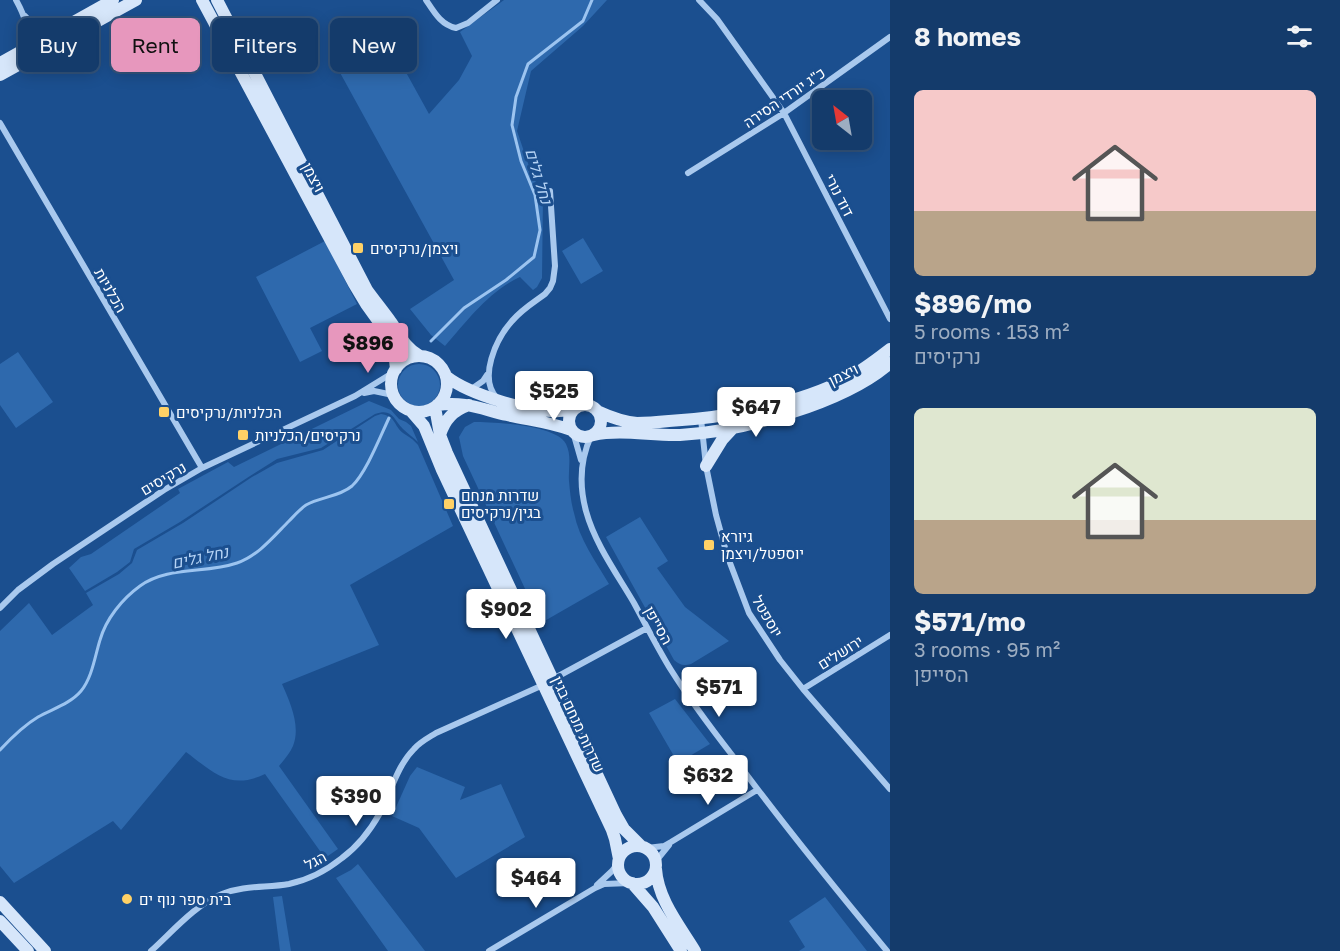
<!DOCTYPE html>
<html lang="en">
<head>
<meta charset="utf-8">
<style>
	:root { --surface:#143b6b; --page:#214673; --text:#f1f3f6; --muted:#9dadc1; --line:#33557e; --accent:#e797bd }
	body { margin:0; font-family:"Golos Text",Heebo,sans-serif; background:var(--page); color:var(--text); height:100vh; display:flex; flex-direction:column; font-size:22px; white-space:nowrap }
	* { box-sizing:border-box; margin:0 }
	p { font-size:20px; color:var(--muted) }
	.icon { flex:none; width:33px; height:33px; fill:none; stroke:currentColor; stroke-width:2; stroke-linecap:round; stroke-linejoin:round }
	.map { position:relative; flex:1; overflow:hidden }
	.details { display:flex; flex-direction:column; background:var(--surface); width:450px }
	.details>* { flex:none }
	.hud { position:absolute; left:18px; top:18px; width:570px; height:54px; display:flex; gap:12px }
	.needle { width:39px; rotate:329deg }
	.fabs { position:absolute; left:812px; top:90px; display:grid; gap:12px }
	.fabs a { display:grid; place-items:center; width:60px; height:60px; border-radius:9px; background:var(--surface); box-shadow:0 3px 15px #0003,0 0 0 2px var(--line); font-size:30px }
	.price { position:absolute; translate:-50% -51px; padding:0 14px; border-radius:6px; background:#fff; color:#222; font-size:20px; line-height:39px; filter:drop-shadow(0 2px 3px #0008) }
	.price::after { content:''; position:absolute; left:50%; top:36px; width:18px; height:14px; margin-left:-9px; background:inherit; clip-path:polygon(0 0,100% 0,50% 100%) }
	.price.current { background:var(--accent); color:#111 }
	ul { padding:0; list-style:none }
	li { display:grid; align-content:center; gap:12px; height:318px; padding:0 24px }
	li span { display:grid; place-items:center; height:186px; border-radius:9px; color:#555 }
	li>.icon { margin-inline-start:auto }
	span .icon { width:108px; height:108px; fill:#fffc; stroke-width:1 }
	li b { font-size:26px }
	h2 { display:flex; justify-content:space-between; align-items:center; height:72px; padding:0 24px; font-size:26px }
	.pill { padding:0 21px; border-radius:9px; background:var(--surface); box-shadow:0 3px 15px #0003,0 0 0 2px var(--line); font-size:21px; line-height:54px }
	.pill.current { background:var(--accent); color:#111 }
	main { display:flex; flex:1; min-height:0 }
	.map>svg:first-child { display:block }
	.green { fill:#2e69ad }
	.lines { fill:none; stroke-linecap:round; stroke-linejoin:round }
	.stream { stroke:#9cc4f0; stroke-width:3 }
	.street { stroke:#a9c9ee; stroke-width:6 }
	.secondary { stroke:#d6e6fa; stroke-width:12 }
	.poi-dot { fill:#ffd166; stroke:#1b4f8f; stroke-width:2 }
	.labels { text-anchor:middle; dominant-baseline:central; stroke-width:6; stroke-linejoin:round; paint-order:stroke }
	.street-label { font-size:15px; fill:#fff; stroke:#1b4f8f }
	.poi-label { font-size:15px; fill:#fff; stroke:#1b4f8f; text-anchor:start }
	.water-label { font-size:16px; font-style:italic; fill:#b5d3f5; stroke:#1b4f8f }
</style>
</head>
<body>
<main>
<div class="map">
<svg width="890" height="951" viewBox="0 0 890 951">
	<rect width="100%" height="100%" fill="#1b4f8f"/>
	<path class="green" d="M504,0H607L583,26L531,71L517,131L532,175L543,195L542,278L537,287L533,290L520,277C489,291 467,321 445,346L431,335L410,309L454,280L338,69L387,38L429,114L459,80L472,56L460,32Z
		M583,238L603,271L581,284L562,251Z
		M325,241L357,304L310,328L322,351L300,362L256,277Z
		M18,352L53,402L16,428L0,405V364Z
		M398 385a21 21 0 1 1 42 0a21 21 0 1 1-42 0Z
		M369,401L391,410L399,419L406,422L411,426L418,442C413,437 407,433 403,429C393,419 393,408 375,414L321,448L277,459L250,476L180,522L134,549L130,562L117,572L85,591L69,568L81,557L91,554L180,493L178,489L228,462L234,467Z
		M381,414C397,417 393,425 403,433C409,437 413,439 418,445L453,526L350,585L379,645L282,684C290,702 301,726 293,746C290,753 284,760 279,766L338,849L325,858L265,774C230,791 213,772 186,752L121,830L113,821L14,883L0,866V631L29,603L52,635L93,605L86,593L119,574L132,563L137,550L183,523L252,477L277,463L323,450L375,416Z
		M474,422C493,422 557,425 566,444C572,456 568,469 569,481C570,492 571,503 574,513C579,539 596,562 609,584L541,623L463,456L459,437L465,427Z
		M640,517L668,561L657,568L685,607L729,641L691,664C683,666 680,665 674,660L606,537Z
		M675,699L710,744L678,763L649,713Z
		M417,767L465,787L460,800L501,784L525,837L456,878L419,828L392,816L410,776Z
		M358,864L425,951H388L336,878L351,870Z
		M282,896L291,951H280L273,897Z
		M825,897L867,951H799L805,947L789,921Z"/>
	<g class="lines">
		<path class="stream" d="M431,341L464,308L506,280L534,257L540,230L535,195L521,161L512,125L516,97L528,64L583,21L592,0
			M0,750C12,737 23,726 38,717C52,709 70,704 81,691C92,678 95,656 100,640C106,619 122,599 140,586C168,566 205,574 237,563C258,556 274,536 289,521C294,516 300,509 306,505C320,497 339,497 352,486C366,473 380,437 389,418"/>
		<path class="street" d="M16,0C25,16 29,29 27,48
			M426,0C434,12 441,25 456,28L468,23L497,0
			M699,0L717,19L784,113L890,319
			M24,15C32,23 38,31 50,32
			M0,123L202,468
			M688,173L784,113L890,37
			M470,390L483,381L487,375
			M364,393L374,391L393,395
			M497,398C478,378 496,339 512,321C521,310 534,302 545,294L550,288L553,281L555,266L550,191
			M701,419L706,466L716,515L727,555L749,613L780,660L803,689L890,789
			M573,432L581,460
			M591,436C580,460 579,485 586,511C595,544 617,574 634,603C646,625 658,649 671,670C690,700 711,728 732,755C781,822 834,887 887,951
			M0,608L18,590L53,564L164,490L202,468L355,396L394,372
			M553,679L647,628
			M803,689L890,635
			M647,848L664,846L671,842L757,790
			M656,861L669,845
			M597,885L612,871L618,863
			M151,951C172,932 196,904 222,894C244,885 267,888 289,884C308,880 327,870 342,858C357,847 371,829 380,813C391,792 397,766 414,749C420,742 428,738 436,733L543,685
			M489,951L595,888L604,884L630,883"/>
		<path class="secondary" d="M202,0L354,284L366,304L389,336L394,351L396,369
			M217,0L367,290C375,301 383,311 391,322C400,335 405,348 420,356
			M0,63L113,0
			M0,75L136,0
			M391 384a28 28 0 1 1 56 0a28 28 0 1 1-56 0Z
			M447,377C469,394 530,413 559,411C565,411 571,409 577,407
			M437,405C465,401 481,409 507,415C528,420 550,422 571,430
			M569 421a16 16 0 1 1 32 0a16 16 0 1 1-32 0Z
			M435,407L440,435L447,453L616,815L624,829L641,846
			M411,411L424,426L442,470L612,830L615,839L619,859
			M597,411C610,417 623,422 637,423C648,423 659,422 669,421C725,418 799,404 848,378C863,370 877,359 890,349
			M440,435C445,419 453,411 469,405
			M593,435C622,429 651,436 680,435C740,432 845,403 890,363
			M706,466L722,440L734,427
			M618 865a19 19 0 1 1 38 0a19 19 0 1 1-38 0Z
			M656,869C658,900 680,926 695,951
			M632,883L653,907L681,951
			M0,902L45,951
			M0,921L28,951"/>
	</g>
	<g class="poi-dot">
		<rect x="352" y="242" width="12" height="12" rx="3"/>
		<rect x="158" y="406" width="12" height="12" rx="3"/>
		<rect x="237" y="429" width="12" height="12" rx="3"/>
		<rect x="443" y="498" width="12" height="12" rx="3"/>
		<rect x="703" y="539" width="12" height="12" rx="3"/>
		<circle cx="127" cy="899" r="6"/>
	</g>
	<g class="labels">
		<g class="street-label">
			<text transform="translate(784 97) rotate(-34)">כ"ג יורדי הסירה</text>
			<text transform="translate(314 177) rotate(62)">ויצמן</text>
			<text transform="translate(840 195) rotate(63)">דוד נורי</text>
			<text transform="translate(111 290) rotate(60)">הכלניות</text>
			<text transform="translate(843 374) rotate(-26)">ויצמן</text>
			<text transform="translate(163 478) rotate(-31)">נרקיסים</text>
			<text transform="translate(768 616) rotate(60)">יוספטל</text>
			<text transform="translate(659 625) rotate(61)">הסייפן</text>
			<text transform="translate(840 652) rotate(-32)">ירושלים</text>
			<text transform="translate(579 724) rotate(65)">שדרות מנחם בגין</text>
			<text transform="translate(315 860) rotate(-28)">הגל</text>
		</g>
		<g class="poi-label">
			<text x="370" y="248">ויצמן/נרקיסים</text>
			<text x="176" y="412">הכלניות/נרקיסים</text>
			<text x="255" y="435">נרקיסים/הכלניות</text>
			<text x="461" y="495">שדרות מנחם<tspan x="461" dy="17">בגין/נרקיסים</tspan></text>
			<text x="721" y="536">גיורא<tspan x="721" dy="17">יוספטל/ויצמן</tspan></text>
			<text x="139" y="899">בית ספר נוף ים</text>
		</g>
		<g class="water-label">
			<text transform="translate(539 176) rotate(73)">נחל גלים</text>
			<text transform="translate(200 557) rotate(-12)">נחל גלים</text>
		</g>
	</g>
</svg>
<div class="fabs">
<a><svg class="needle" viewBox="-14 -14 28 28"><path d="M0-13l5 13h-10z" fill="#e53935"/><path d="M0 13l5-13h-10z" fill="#9dadc1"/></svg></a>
</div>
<b class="price current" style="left:368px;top:374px">$896</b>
<b class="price" style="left:554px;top:422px">$525</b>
<b class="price" style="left:756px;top:438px">$647</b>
<b class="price" style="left:506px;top:640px">$902</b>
<b class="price" style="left:719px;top:718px">$571</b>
<b class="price" style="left:708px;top:806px">$632</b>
<b class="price" style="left:356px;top:827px">$390</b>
<b class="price" style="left:536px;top:909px">$464</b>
<div class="hud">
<a class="pill">Buy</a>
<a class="pill current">Rent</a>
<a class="pill">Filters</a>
<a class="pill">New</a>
</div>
</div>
<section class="details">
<h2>8 homes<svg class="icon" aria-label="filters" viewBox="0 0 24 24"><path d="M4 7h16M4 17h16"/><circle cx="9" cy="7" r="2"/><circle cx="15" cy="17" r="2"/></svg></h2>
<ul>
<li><span style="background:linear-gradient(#f6c9c9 65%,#b9a48a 0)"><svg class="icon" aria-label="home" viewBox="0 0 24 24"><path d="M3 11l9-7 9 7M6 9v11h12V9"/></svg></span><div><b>$896/mo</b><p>5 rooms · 153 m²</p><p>נרקיסים</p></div></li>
<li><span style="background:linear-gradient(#dfe7d0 60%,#b9a48a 0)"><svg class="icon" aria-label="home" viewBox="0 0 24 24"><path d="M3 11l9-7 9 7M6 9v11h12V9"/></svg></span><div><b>$571/mo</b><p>3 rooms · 95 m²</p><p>הסייפן</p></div></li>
</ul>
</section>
</main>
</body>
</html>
